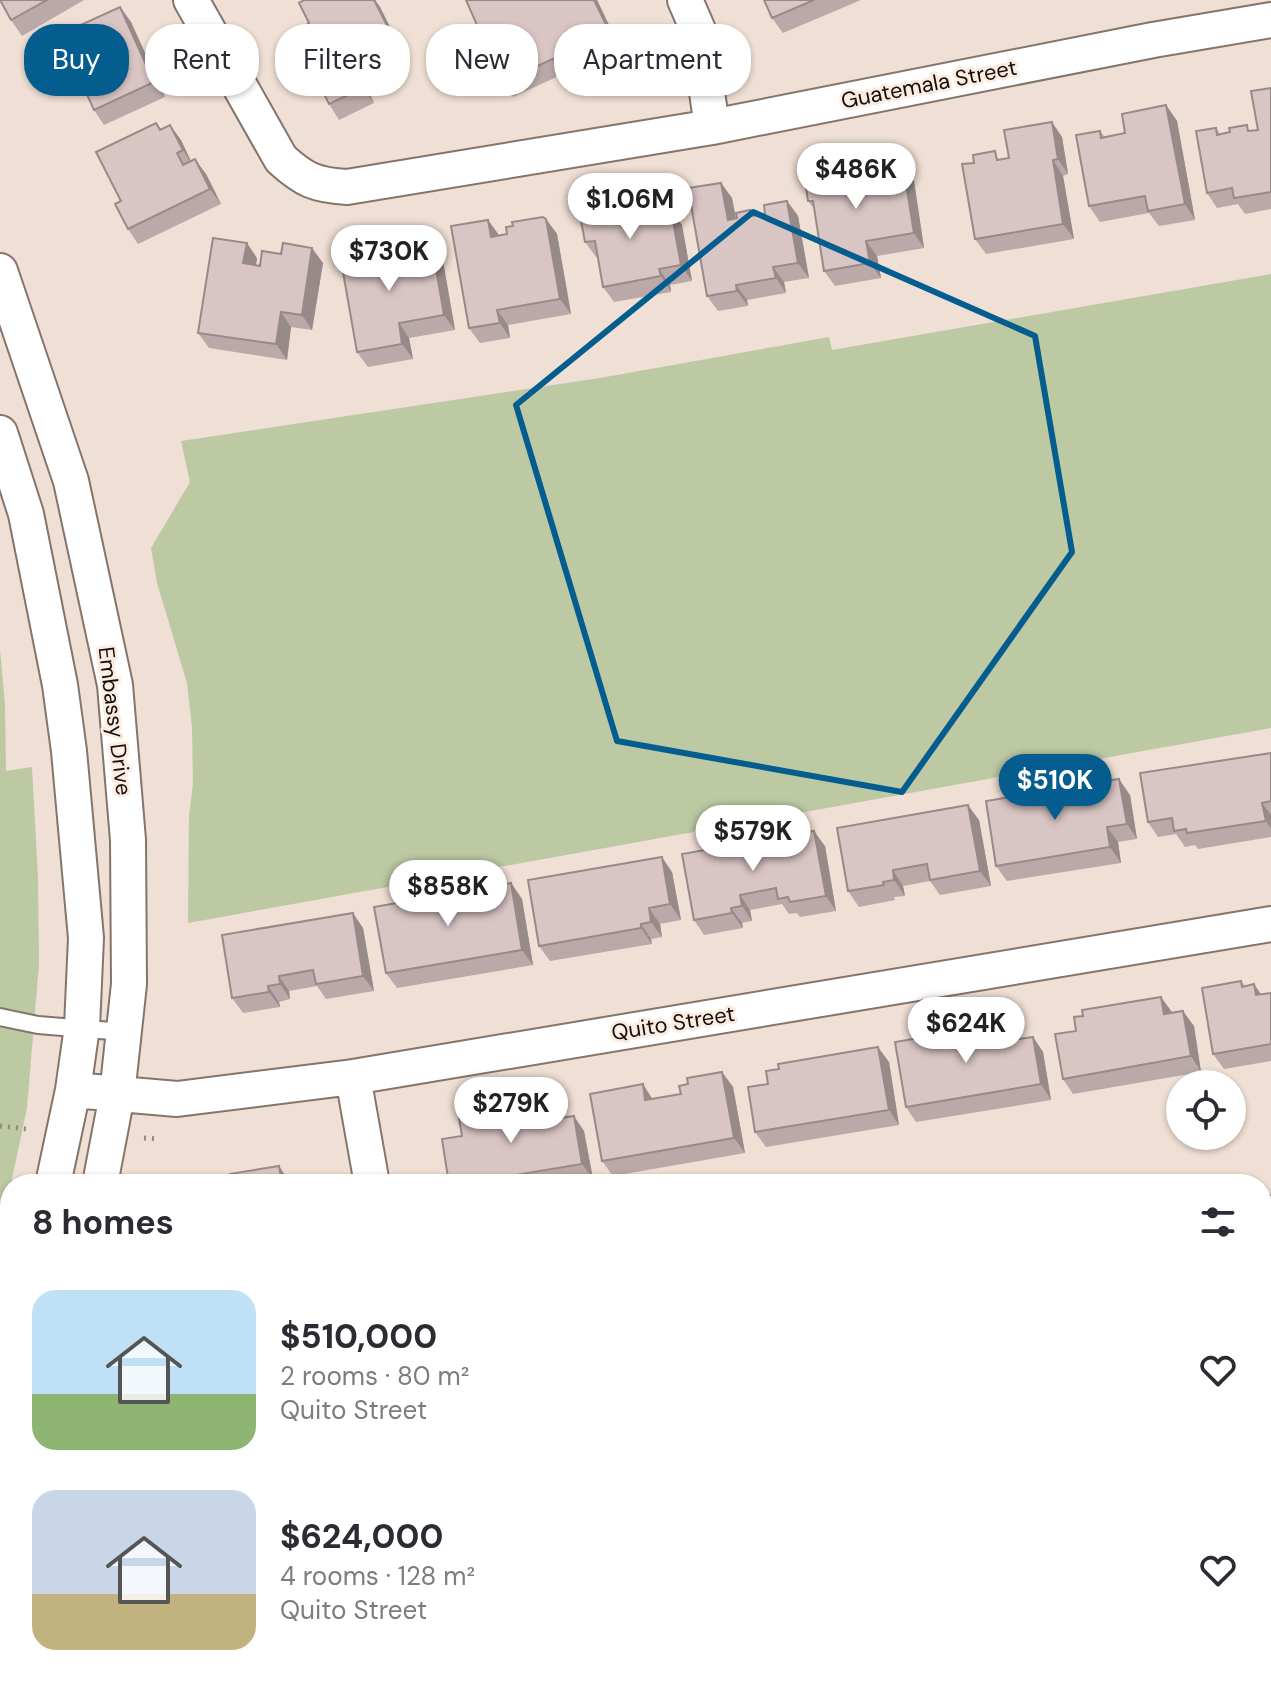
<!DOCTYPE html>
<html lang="en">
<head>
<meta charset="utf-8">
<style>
	:root { --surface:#fff; --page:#f7f7f7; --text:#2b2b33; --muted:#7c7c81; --accent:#045d8e }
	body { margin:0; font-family:"DM Sans",sans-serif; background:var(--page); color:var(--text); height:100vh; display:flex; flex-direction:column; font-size:30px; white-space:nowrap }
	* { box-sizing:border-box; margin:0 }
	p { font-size:26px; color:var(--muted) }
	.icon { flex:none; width:44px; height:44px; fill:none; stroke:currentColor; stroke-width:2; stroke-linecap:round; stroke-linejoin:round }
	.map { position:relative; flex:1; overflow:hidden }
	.details { position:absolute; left:0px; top:1174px; width:1272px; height:512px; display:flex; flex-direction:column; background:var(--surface); border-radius:32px 32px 0 0; box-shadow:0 2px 6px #0004 }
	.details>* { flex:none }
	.top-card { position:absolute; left:24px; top:24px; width:800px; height:72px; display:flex; gap:16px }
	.tools { position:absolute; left:1166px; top:1070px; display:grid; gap:16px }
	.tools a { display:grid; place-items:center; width:80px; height:80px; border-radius:50%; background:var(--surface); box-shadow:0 2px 6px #0004; font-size:40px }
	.price { position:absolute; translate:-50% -68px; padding:0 18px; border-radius:28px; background:#fff; color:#222; font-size:26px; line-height:52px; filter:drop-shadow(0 2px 4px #0008) }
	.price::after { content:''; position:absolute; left:50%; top:48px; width:24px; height:18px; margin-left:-12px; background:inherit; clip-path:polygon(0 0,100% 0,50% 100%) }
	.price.active { background:var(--accent); color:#fff }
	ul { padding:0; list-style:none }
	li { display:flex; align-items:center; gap:24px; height:200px; padding:0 32px }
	li span { display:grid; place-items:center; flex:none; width:224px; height:160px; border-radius:24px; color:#555 }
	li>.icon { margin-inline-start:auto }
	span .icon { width:96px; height:96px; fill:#fffc; stroke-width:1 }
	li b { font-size:34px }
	h2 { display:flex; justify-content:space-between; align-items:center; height:96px; padding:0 32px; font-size:34px }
	.tag { padding:0 28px; border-radius:32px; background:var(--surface); box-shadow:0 2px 6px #0004; font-size:28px; line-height:72px }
	.tag.active { background:var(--accent); color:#fff }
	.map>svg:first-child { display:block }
	.green { fill:#bcc9a3 }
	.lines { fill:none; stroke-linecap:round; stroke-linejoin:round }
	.service-casing { stroke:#84756c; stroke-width:20 }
	.minor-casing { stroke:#84756c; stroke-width:38 }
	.path { stroke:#948980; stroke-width:5; stroke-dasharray:2 6; stroke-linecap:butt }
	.service { stroke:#fff; stroke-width:16 }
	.minor { stroke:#fff; stroke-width:34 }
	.wall { fill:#bba9a9 }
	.shaded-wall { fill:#988a89 }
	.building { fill:#d9c5c4; stroke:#988a89; stroke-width:2 }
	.marked { fill:none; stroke:#045d8e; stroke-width:6; stroke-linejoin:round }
	.labels { text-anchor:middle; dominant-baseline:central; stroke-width:6; stroke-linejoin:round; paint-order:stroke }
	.street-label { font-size:22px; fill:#15100c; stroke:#fdece2 }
</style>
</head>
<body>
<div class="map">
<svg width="1271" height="1686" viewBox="0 0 1271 1686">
	<rect width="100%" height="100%" fill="#efdfd4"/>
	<path class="green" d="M1271,274V728L188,923L189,816L193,784L192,727L187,683L157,583L151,548L190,482L181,441L600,378L829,337L832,350Z
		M0,649L5,705L6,771L32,767L38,878L39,964L27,1108L0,1235Z"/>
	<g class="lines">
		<g class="service-casing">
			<path id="service" d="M0,1017L38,1025L124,1032"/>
		</g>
		<g class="minor-casing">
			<path id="minor" d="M191,0L281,159C304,180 315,185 347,187L712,127L1153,40L1271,20
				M685,0L698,30L712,127
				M0,271L71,481L115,685L128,840L129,984L117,1095L100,1184
				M0,433L26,514L60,685L69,751L86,938L82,1027L73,1090L53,1184
				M353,1077L372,1184
				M73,1090L177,1099L353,1077L1271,924
				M1262,1359L1271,1357
				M0,1401L10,1365
				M0,1555L10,1530"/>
		</g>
		<path class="path" d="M0,1126L27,1129
			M144,1138L157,1139"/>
		<use href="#service" class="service"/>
		<use href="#minor" class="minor"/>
	</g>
	<path class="wall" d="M0,0H84L22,36L11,20Z
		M304,0H375L380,7L408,63L365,84L374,103L339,120L329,104L320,54L309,23Z
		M466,0H597L620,48L513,97L502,82Z
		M764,0H861L783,33L772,18Z
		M120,7L131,22L165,97L104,125L94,110L81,82L65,90L54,75Z
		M1271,88V209L1245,214L1238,204L1217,208L1207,193L1216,128L1220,134L1258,130Z
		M1166,105L1177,121L1195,220L1159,226L1149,213L1100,222L1089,206L1100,131L1105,137L1125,133Z
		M156,123L161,129L181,140L191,161L206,174L221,204L138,244L128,229L121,201Z
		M1062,137L1068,174L1063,176L1074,239L986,254L975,239L1001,159L1009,158Z
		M856,177L914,181L924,248L877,256L881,278L835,286L824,271L815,210L808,201Z
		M721,183L732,198L736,219L750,210L754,216L765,214L787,201L798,216L809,278L784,282L786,293L747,300L748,306L718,311L707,296Z
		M616,198L626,212L666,207L668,210H671L682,225L692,281L670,285L671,292L614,302L603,287L598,257H596L585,242Z
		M546,219L557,234L571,314L508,325L510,338L480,343L469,328L499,235L507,234Z
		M257,258L256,265L260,266L323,263L312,330L291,327L287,360L209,348L198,333Z
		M386,258L443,261L455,330L409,338L413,359L368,367L357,352Z
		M1271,753V837L1198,849L1195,845L1185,847L1176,834L1158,837L1148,822Z
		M1130,795L1137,839L1118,842L1121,863L1007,881L996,866Z
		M979,820L991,886L940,895L930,881L903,886L905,896L894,897L895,900L859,907L848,891Z
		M825,846L836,911L800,917L797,913L789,914L782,904L750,910L752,921L742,923L743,928L704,935L694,920Z
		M672,872L681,920L660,924L662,937L651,939L652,944L550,961L539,946Z
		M511,883L522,899L533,965L397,988L386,973Z
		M363,928L374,991L326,999L317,986L289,991L290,999L279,1002L280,1007L243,1013L232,998Z
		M1241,981L1245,986L1261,994L1271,993V1061L1224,1069L1213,1054Z
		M1172,1013L1194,1026L1201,1072L1073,1094L1063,1079Z
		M1010,1023L1020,1039L1033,1037L1043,1052L1051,1100L916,1122L906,1107Z
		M889,1062L899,1125L766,1147L755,1132Z
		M722,1072L733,1087L745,1153L613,1176L602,1161L653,1099L681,1094L688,1084Z
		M550,1103L561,1118L584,1131L593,1179L562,1184H449L462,1136Z
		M1271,1195V1278L1262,1279V1196Z
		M1271,1404V1489L1262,1490V1405Z
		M943,1676H1009L1011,1686H949Z
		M1055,1676H1090L1059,1681Z"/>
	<path class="shaded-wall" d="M374,0H375L380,7L408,63L398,47Z
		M594,0H597L620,48L610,33Z
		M120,7L131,22L165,97L154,82Z
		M354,69L365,84L374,103L363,88Z
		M1166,105L1177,121L1195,220L1185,204Z
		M1052,122L1062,137L1068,174L1058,159Z
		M170,125L181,140L193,166L183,150Z
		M195,159L206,174L221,204L210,189Z
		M1053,160L1063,176L1074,239L1063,224Z
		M845,162L856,177L848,178Z
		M903,166L914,181L924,248L914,233Z
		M721,183L732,198L739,235L728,220Z
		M616,198L627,213H619Z
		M787,201L798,216L809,278L798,263Z
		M666,207L672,217L671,210L682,225L692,281L681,265Z
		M546,219L557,234L571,314L560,299Z
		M488,220L499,235L491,237Z
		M866,241L877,256L881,278L870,263Z
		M247,243L257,258L254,279L243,263Z
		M375,243L386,258L378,260Z
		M432,246L443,261L455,330L444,315Z
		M312,248L323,263L312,330L302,315Z
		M773,267L784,282L786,293L776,278Z
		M659,269L670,285L671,292L661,276Z
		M736,285L747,300L748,306L737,291Z
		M497,310L508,325L510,338L500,323Z
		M281,312L291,327L287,360L276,344Z
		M399,323L409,338L413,359L402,344Z
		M1119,779L1130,795L1137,839L1127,824Z
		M1262,803L1271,815V829L1266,821Z
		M968,805L979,820L991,886L980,871Z
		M1107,827L1118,842L1121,863L1110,847Z
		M814,831L825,846L836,911L826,896Z
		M662,857L672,872L681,920L670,904Z
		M893,870L903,886L905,896L894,880Z
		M511,883L522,899L533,965L522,950Z
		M740,895L750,910L752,921L742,906Z
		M649,908L660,924L662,937L651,922Z
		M731,908L742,923L743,928L732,913Z
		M353,913L363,928L374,991L363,976Z
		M641,924L651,939L652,944L641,928Z
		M279,976L289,991L290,999L280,984Z
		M1254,984L1265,1000L1256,995Z
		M268,986L279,1002L280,1007L269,992Z
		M1161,997L1172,1012L1164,1014Z
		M1183,1011L1194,1026L1201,1072L1191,1056Z
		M1010,1023L1020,1038L1023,1055L1012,1040Z
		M1033,1037L1043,1052L1051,1100L1041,1084Z
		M878,1047L889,1062L899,1125L889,1110Z
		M722,1072L733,1087L745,1153L734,1138Z
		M643,1084L653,1100H645Z
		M550,1103L561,1119H553Z
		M574,1116L584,1131L593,1179L582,1164Z
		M279,1166L289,1181L290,1184H282Z
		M425,1676H426L433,1686H427Z
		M506,1676H510L515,1686H507Z
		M592,1676H600L601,1686H593Z
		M671,1676H679L680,1686H672Z
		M756,1676H764L765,1686H757Z
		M840,1676H848L850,1686H842Z
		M917,1676H925L927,1686H918Z
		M1002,1676H1009L1011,1686H1008Z"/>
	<path class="building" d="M0,0H47L11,20Z
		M304,0H374L398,47L354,69L363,88L329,104L307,60L320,54L306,25L309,23L299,3Z
		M466,0H594L610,33L502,82Z
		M764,0H814L772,18Z
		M120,7L154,82L94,110L74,66L54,75L39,44Z
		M1271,88V192L1234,198L1232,188L1207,193L1196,131L1216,128L1217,135L1230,132L1229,128L1247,125L1248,131L1258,130L1251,91Z
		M1166,105L1185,204L1148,211L1145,196L1089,206L1076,135L1100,131L1101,138L1125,133L1122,114Z
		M1052,122L1058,159L1053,160L1063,224L975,239L962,164L974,163L973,155L995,151L997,160L1009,158L1004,130Z
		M156,123L160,130L170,125L183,150L177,153L183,165L195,159L210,189L128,229L115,204L121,201L96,152Z
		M845,162L848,178L865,175V172L903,166L914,233L866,241L870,263L824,271L813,201H808L803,169Z
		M721,183L728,220L737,218L736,213L750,210L752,216L765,214L764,205L787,201L798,263L773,267L776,278L736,285L737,291L707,296L688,188Z
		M616,198L619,213L650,208V210L666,207V210H671L681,265L659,269L661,276L603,287L595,241L585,242L578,205Z
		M543,217L546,219L560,299L497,310L500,323L469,328L451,226L488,220L491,237L507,234L506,227L513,226L512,222Z
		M213,238L247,243L243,263L260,266L262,251L281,254L283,243L312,248L302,315L281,312L276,344L198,333Z
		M375,243L378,260L392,257V253L432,246L444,315L399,323L402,344L357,352L339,249Z
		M1271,753V801L1262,803L1266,821L1187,833L1186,829L1174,831L1172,818L1148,822L1140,773Z
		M1119,779L1127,824L1107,827L1110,847L996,866L986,801Z
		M968,805L980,871L930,880L927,864L893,870L894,880L883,882L884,885L848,891L837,828Z
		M814,831L826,896L790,902L788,897L778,899L776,888L740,895L742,906L731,908L732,913L694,920L682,854Z
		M662,857L670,904L649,908L651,922L641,924V928L539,946L528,880Z
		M511,883L522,950L386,973L374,907Z
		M353,913L363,976L316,984L313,970L279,976L280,984L268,986L269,992L232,998L222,935Z
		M1241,981L1242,987L1254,984L1256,995L1271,993V1044L1213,1054L1202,988Z
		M1161,997L1164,1014L1183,1011L1191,1056L1063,1079L1055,1034L1076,1031L1074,1017L1083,1016L1082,1010Z
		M1010,1023L1012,1040L1033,1037L1041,1084L906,1107L895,1042Z
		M878,1047L889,1110L755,1132L748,1087L768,1084L766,1071L779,1069L778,1064Z
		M722,1072L734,1138L602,1161L590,1094L643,1084L645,1100L681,1094L679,1086L688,1084L687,1078Z
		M550,1103L553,1119L574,1116L582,1164L461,1184H449L442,1139L462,1136L459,1118Z
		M279,1166L282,1184H232L230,1174Z
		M299,1181V1184H282Z
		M1271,1195V1261L1262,1263V1196Z
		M1271,1404V1472L1262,1473V1405Z
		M1271,1536V1627L1266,1628L1262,1607V1538Z
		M57,1676H60L76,1686H51Z
		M416,1676H425L427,1686H365V1685Z
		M458,1676H506L507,1686H450L448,1678Z
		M529,1676H592L593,1686H530Z
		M613,1676H671L672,1686H615Z
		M693,1676H756L757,1686H694Z
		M775,1676H840L842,1686H776Z
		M861,1676H917L918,1686H862Z
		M968,1676H995L969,1681Z"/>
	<path class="marked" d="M753,212L1035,336L1072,552L902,792L617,741L516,405Z"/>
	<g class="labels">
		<g class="street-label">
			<text transform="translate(929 84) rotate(-11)">Guatemala Street</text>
			<text transform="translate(115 721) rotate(83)">Embassy Drive</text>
			<text transform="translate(673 1023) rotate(-9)">Quito Street</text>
		</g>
	</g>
</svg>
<div class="tools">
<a><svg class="icon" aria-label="locate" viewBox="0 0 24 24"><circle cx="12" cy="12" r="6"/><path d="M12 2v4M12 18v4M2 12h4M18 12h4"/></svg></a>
</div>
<b class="price" style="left:856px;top:211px">$486K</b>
<b class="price" style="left:630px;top:241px">$1.06M</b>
<b class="price" style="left:389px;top:293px">$730K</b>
<b class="price active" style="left:1055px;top:822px">$510K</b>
<b class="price" style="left:753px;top:873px">$579K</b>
<b class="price" style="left:448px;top:928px">$858K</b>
<b class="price" style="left:966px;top:1065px">$624K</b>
<b class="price" style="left:511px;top:1145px">$279K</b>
<div class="top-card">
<a class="tag active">Buy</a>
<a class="tag">Rent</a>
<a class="tag">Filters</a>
<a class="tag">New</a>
<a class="tag">Apartment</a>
</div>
<section class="details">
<h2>8 homes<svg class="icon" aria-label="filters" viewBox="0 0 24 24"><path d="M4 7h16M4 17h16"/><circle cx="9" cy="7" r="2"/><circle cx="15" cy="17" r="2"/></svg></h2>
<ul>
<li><span style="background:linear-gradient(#bfe0f5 65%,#8fb573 0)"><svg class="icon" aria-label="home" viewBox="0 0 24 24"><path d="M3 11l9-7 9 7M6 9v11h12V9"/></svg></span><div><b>$510,000</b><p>2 rooms · 80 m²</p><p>Quito Street</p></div><svg class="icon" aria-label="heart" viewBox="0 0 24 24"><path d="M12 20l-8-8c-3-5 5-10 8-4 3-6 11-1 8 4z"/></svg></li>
<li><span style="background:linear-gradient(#c9d6e8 65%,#c2b280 0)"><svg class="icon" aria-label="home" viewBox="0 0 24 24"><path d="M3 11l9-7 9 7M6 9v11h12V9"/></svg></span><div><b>$624,000</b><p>4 rooms · 128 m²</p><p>Quito Street</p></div><svg class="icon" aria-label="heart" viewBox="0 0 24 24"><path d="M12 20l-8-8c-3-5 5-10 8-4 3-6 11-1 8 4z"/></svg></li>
</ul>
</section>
</div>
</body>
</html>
